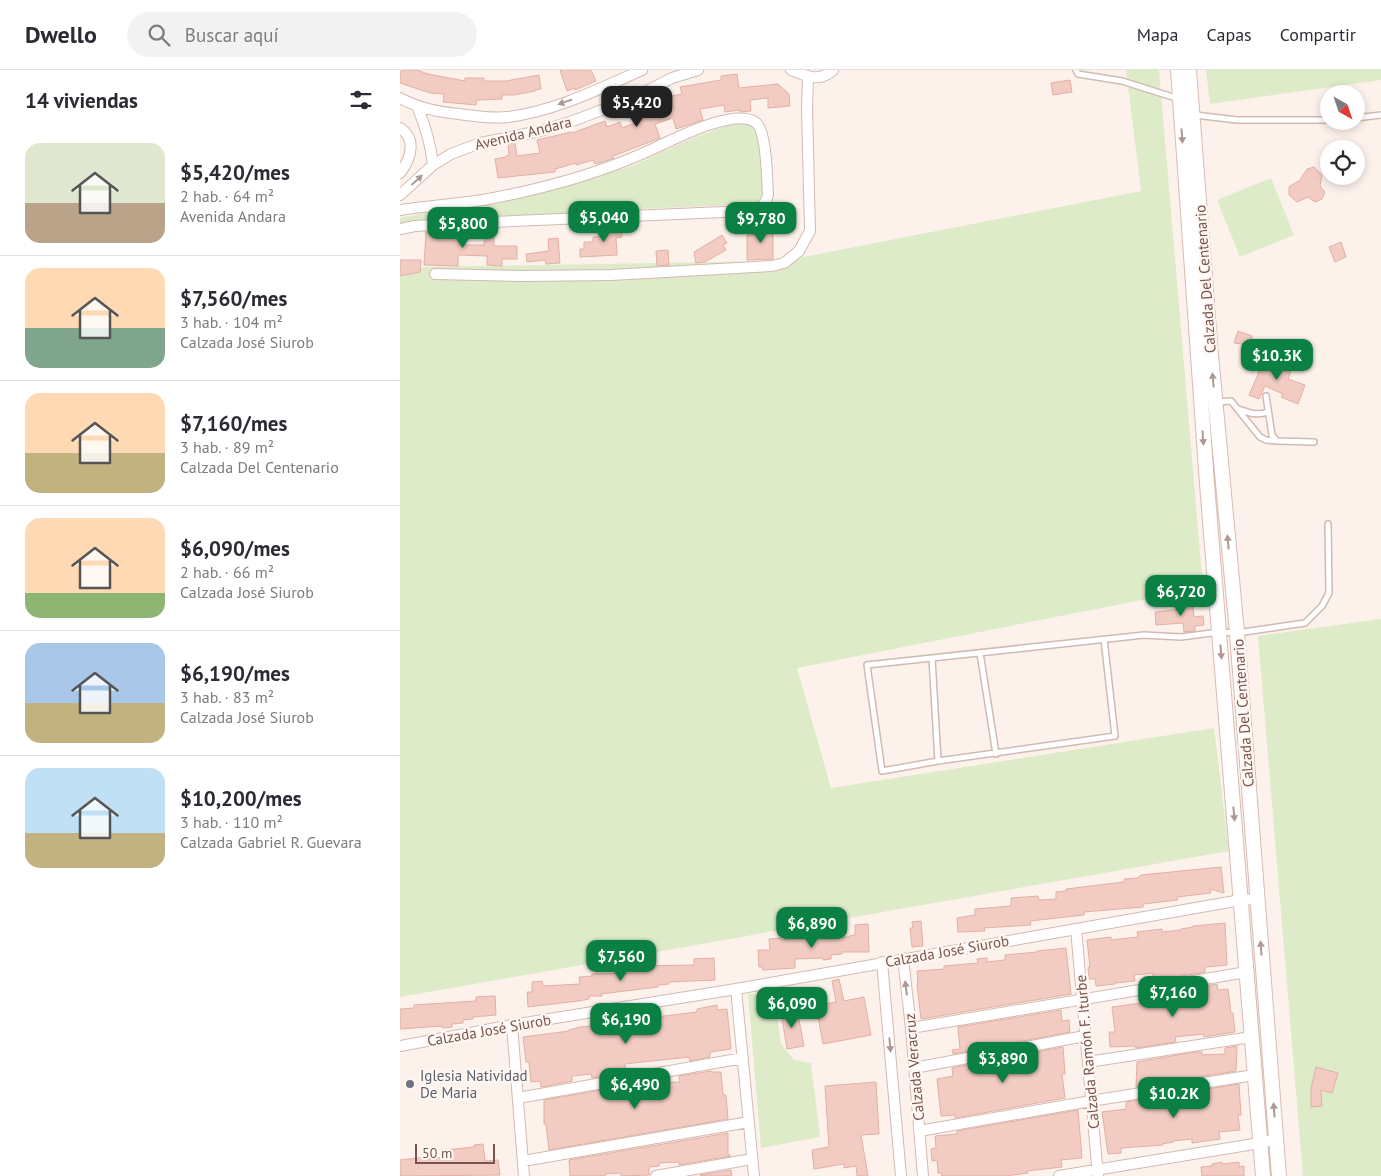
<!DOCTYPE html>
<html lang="es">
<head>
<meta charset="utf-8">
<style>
	:root { --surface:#fff; --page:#f2f2f3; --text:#2b2b33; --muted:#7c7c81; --line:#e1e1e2; --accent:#0b8043 }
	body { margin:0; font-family:"PT Sans",sans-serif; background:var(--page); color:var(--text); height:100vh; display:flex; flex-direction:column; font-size:19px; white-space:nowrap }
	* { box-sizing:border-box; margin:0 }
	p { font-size:16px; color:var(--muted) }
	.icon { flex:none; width:28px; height:28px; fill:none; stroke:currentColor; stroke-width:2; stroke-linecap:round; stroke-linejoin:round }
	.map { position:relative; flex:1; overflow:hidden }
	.panel { display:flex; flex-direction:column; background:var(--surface); width:400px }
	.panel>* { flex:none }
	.needle { width:32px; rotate:140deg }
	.tools { position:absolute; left:920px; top:15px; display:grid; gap:10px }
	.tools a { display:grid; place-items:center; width:45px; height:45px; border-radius:50%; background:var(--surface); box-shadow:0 2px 8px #0003; font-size:25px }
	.scale { position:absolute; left:15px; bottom:12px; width:80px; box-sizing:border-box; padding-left:5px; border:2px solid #78544d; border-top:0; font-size:14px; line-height:18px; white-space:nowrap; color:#78544d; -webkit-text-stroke:4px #fff7f2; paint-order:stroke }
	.price { position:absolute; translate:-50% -42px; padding:0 11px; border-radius:10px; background:var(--accent); color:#fff; font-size:16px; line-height:32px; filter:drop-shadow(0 1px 2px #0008) }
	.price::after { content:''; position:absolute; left:50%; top:30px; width:15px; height:11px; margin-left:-8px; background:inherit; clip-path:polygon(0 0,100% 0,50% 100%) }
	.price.current { background:#222; color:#fff }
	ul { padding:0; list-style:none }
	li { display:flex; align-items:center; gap:15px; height:125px; padding:0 25px }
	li+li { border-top:1px solid var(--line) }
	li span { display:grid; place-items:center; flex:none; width:140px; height:100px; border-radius:15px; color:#555 }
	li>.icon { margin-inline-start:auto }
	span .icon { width:60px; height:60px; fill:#fffc; stroke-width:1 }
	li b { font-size:21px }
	h2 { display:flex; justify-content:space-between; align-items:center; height:60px; padding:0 25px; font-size:21px }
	header { display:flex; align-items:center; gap:30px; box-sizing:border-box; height:70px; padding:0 25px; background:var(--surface); border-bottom:1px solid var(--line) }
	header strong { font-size:24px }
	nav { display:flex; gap:28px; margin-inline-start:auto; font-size:18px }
	.search { width:350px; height:45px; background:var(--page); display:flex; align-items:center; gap:12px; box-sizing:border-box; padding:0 18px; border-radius:28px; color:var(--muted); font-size:19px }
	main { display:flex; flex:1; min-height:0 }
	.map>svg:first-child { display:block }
	.green { fill:#ddebc8 }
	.building { fill:#f2ccc2; stroke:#e4afa3 }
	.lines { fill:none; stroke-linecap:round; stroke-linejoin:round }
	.lane-casing { stroke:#d2bab2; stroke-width:8 }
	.street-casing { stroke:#d2bab2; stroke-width:12 }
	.secondary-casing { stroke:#d7bbb2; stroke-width:16 }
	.lane { stroke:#fff; stroke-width:5 }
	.street { stroke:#fff; stroke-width:10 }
	.secondary { stroke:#fff; stroke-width:14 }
	.oneway { fill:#ae9894 }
	.worship-dot { fill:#6b7280; stroke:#fff7f2; stroke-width:2 }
	.labels { text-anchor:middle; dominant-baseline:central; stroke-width:4.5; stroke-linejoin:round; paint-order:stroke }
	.street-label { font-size:15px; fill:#78544d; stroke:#fff7f2 }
	.worship-label { font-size:15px; fill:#5b616d; stroke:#fff7f2; text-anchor:start }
</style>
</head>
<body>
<header>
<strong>Dwello</strong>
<div class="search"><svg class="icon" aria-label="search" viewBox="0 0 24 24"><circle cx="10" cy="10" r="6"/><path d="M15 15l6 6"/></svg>Buscar aquí</div>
<nav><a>Mapa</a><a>Capas</a><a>Compartir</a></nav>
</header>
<main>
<section class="panel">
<h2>14 viviendas<svg class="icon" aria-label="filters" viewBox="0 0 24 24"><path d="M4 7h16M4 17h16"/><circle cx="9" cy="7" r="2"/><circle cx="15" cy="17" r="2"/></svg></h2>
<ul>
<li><span style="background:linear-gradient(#dfe7d0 60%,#b9a48a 0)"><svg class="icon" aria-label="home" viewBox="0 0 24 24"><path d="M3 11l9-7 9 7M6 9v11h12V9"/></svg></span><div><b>$5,420/mes</b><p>2 hab. · 64 m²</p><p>Avenida Andara</p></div></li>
<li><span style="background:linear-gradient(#ffd9b3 60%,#7fa58c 0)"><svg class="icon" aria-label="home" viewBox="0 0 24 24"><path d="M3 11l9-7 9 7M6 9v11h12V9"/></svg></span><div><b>$7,560/mes</b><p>3 hab. · 104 m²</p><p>Calzada José Siurob</p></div></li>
<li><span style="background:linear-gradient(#ffd9b3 60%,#c2b280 0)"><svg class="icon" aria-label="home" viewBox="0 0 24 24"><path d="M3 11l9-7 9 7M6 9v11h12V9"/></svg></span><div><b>$7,160/mes</b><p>3 hab. · 89 m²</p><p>Calzada Del Centenario</p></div></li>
<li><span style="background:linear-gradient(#ffd9b3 75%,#8fb573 0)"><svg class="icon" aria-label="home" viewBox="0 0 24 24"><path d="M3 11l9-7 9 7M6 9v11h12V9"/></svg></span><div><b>$6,090/mes</b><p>2 hab. · 66 m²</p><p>Calzada José Siurob</p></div></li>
<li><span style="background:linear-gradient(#a9c7e8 60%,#c2b280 0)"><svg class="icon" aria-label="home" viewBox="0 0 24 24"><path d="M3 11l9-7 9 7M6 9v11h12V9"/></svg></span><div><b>$6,190/mes</b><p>3 hab. · 83 m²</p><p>Calzada José Siurob</p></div></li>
<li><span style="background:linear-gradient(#bfe0f5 65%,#c2b280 0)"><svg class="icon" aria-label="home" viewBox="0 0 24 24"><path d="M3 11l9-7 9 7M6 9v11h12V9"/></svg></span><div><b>$10,200/mes</b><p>3 hab. · 110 m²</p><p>Calzada Gabriel R. Guevara</p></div></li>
</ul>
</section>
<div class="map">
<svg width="981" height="1106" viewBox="0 0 981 1106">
	<rect width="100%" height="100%" fill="#fdf2eb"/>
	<path class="green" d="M726,0H759L803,518L397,598L431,718L814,658L829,781L0,927V205L24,197L383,191L741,121Z
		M806,0H981V10L810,34Z
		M335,52L351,55L358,67L365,124L363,130L357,134L214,140L0,154V148L147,120L232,96L281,73Z
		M871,108L894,165L840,187L817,130Z
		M981,549V1106H903L858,566Z
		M348,924H374L381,974L394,990L411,993L420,1067L361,1078Z"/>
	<path class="building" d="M3,0H17L28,4L65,11V8H84V11H106L139,5L141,19L135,20V21L114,25H102V29L77,30L76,35L43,32L44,24L30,23L0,13V2Z
		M160,0H191L196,11L175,20V18L167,21Z
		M337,4L339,18L378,14L389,24L390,36L368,38V28L350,30L351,41L340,42V40L325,42L324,35L300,39L303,50L276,59L273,48L255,54L260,68L213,86L214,88L206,91L195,94L193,90L176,95V93L155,99V102L98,108L95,89L106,87V86L109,85L108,74L115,73L117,86L140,83L137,70L171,62L172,63L205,51L207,57L220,52L222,58L243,50L241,42L252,38L253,40L269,34L267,27L282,24L280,17L321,10V6Z
		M670,10L672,22L653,25L651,13Z
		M914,97L922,105L920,116L925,122L922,129L915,132L908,127L897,132L889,125V117L900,110L907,99Z
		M221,153L222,167L216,168L217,185L180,187V179H184V172H193V167L207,166L206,154Z
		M361,153H373V189L347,190V165L362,164Z
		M40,161L63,162V175H84L85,163H94V176H117V189H102V196L87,195V186L58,185V196L24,195L26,162Z
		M322,165L327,173L323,175L326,180L305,192L296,193L294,182Z
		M158,168L160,193L146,194L145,190L127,192L126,184L149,181L148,169Z
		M941,172L946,187L935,192L929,177Z
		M268,180L269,195L257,196L256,181Z
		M0,190H21L20,202L0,206Z
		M838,261L852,266L850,275L834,273Z
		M866,286L892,298L888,309L905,315L898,334L881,327L883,324L865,316L859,329L849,325Z
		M792,530L794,547L803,546L804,555L795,556V561L784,562L783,553L756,555L755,542L782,539V531Z
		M821,797L824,823L810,819L811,823L777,827L778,830L743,834V837L684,842V845L630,851L631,855L584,858L585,861L558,862L557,848L575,845V839L611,836V828L638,826L639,830L656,829V822L666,821V819L724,812V809L738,808L741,805Z
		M521,851L523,876L512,877L510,858H513L512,852Z
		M825,853L827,895L805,897V902L753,911V903L734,905L735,911L715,913V914L696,916L695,909H689L688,897H690L687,870L711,867V870L738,867L737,862L762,859V862L781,860V859L793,857V856Z
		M468,854L469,882H442V884L431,885V889L423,890V888L395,889V898L363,900L362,897H359L358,880H370L369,869L381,868V870L398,868L449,867V866L455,865V855Z
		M666,878L671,924L521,949L517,914H518L517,901L544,899V896L578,893L577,889L587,888V892L605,890V885L637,882V881Z
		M314,888L315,910L269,912V914L258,915V917L201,924L202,926H189V929L178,931L128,937L127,922H132V912L142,911L143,916L180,914L179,907L192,906V904L236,903L235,896L294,895V889Z
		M439,909L444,931L464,927L471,965L423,974L416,936L436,932L432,911Z
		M817,914L818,920L828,919L831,943H833L835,962L804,967L803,964L775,967L776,972L736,978L735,976L710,977L709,962H715L712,937L765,930L764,923Z
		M95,926L96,945L73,947V949L63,950V953L52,954V957L42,958V956L0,959V939L14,938V935L76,931V927Z
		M317,935V940L327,939L331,979L310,982V987L290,991L289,987L225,994L226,1002L192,1008L191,1004L172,1006V1011L141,1017L140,1011L131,1012L129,992H126L123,967L169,961V960L180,957L191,956V959L217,957L216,952L297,942V939Z
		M397,939L404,976L387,979L381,942Z
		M661,940L662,951L669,950L670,962L553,984L552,980L560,979L558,957Z
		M837,976L836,1001L736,1017L737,992L795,982H802V985L825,984V978Z
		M663,977L665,1004H662L665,1028L555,1048V1045L541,1046L537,1009L553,1006L552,998Z
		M916,997L938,1003L932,1023L921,1020L922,1036L911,1037V1018Z
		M311,1001L312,1002H321L323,1025H326L328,1049L149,1080L146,1054H144V1030L255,1011V1013L280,1012L279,1006Z
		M476,1012L479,1064L461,1065L468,1106H457L456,1096L444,1098V1094L414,1099L412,1080L429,1077L425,1016Z
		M839,1014L841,1045H838L840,1060L819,1062L820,1069L792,1073V1069L773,1071V1072L762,1074L763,1075L721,1078V1083L708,1084L702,1042L726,1039V1032Z
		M678,1040L682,1088L661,1090L662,1097L627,1101L628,1103L605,1106H542L541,1103H538L537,1090L532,1091L531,1079L536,1078L535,1066L557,1064V1061Z
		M328,1063V1084L331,1086L279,1095V1092L259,1093V1096L249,1097V1105L221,1106V1103L205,1104V1106H170L169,1090Z
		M83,1074L85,1091L98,1090L100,1105L0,1106V1090L28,1087V1089L45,1087L44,1080L74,1077V1075Z
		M822,1092V1094L839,1092V1097L844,1096V1106H802L801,1097L812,1096V1094Z
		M331,1100L332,1106H300V1105Z"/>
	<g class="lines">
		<g class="lane-casing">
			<path id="lane" d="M676,0L678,4L722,11L779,29
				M795,45L837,50H929
				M956,48L981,45
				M866,326L872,365L877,371L914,372
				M817,332L831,331L860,367L866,370L877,371
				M838,339C849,343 857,346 868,342
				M704,569L715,666L538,691L482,701L467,595L744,565L781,567L819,562L837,563L905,553L922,536L929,523L928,454
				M580,583L596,684
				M532,588L538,691"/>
		</g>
		<g class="street-casing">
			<path id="street" d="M391,0C406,6 419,13 433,0
				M0,28C18,38 38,42 59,44C75,46 92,49 108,47C155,41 199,19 242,0
				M17,36C25,55 31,75 33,95
				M0,58C17,69 11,89 0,103
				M0,125L33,95L51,84L80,73L140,61L170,52L231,29L272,8L298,0
				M0,140C27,136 55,134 83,130C138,120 195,105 246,82C269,72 333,37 355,52C367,59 367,110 368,125C365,137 359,138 347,141L47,154L15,156L0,159
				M35,204L124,206L211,205L372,196L384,193L399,181L410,161L407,39L408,7
				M676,859L698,1106
				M503,888L511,958L523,1106
				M482,892L501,1106
				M336,919L354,1106
				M112,955L124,1106
				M511,958L847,902
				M0,976L112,955L336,919L841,830L857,829
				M688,992L851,967
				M514,998L685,966
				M118,1028L343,988
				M519,1061L691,1031L854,1005
				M123,1091L349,1052
				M256,1106L352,1089
				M659,1106L860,1073L876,1069"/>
		</g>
		<g class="secondary-casing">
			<path id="secondary" d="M778,0L807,414L863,1106
				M789,0L810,274L837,563L879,1106"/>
		</g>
		<use href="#lane" class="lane"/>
		<use href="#street" class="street"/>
		<use href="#secondary" class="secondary"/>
	</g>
	<defs><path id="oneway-solid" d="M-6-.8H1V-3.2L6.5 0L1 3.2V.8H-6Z" transform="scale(1.25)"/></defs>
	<g class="oneway">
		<use href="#oneway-solid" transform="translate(165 32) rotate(161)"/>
		<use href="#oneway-solid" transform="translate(782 66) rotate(86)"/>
		<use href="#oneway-solid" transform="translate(17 110) rotate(-42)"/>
		<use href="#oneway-solid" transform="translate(813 310) rotate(-95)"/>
		<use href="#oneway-solid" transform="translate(803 368) rotate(86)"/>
		<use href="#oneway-solid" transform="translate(828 472) rotate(-95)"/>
		<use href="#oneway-solid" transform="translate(821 582) rotate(85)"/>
		<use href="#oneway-solid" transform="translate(834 744) rotate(85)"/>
		<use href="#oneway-solid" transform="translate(861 878) rotate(-94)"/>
		<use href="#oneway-solid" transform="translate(506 918) rotate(-97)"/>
		<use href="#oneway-solid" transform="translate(490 975) rotate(85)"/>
		<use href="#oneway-solid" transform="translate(874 1040) rotate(-94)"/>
	</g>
	<circle class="worship-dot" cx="10" cy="1014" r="5"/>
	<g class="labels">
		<g class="street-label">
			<text transform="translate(123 63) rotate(-14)">Avenida Andara</text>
			<text transform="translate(805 209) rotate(-94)">Calzada Del Centenario</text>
			<text transform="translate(843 643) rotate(-94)">Calzada Del Centenario</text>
			<text transform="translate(547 881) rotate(-10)">Calzada José Siurob</text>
			<text transform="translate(89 960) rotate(-10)">Calzada José Siurob</text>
			<text transform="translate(687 982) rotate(-95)">Calzada Ramón F. Iturbe</text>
			<text transform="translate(514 997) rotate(-95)">Calzada Veracruz</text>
		</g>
		<g class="worship-label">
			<text x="20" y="1005">Iglesia Natividad<tspan x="20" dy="17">De Maria</tspan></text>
		</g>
	</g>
</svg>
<div class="tools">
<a><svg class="needle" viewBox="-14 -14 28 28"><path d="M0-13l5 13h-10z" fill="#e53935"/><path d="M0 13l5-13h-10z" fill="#7c7c81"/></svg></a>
<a><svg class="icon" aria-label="locate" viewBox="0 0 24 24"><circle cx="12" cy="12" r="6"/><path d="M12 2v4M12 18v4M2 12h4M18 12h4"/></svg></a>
</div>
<div class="scale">50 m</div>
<b class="price current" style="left:237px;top:58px">$5,420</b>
<b class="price" style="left:204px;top:173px">$5,040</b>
<b class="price" style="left:361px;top:174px">$9,780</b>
<b class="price" style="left:63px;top:179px">$5,800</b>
<b class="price" style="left:877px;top:311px">$10.3K</b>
<b class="price" style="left:781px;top:547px">$6,720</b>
<b class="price" style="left:412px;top:879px">$6,890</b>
<b class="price" style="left:221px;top:912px">$7,560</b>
<b class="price" style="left:773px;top:948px">$7,160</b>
<b class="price" style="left:392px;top:959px">$6,090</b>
<b class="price" style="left:226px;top:975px">$6,190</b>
<b class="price" style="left:603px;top:1014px">$3,890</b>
<b class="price" style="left:235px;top:1040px">$6,490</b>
<b class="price" style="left:774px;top:1049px">$10.2K</b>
</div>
</main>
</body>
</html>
